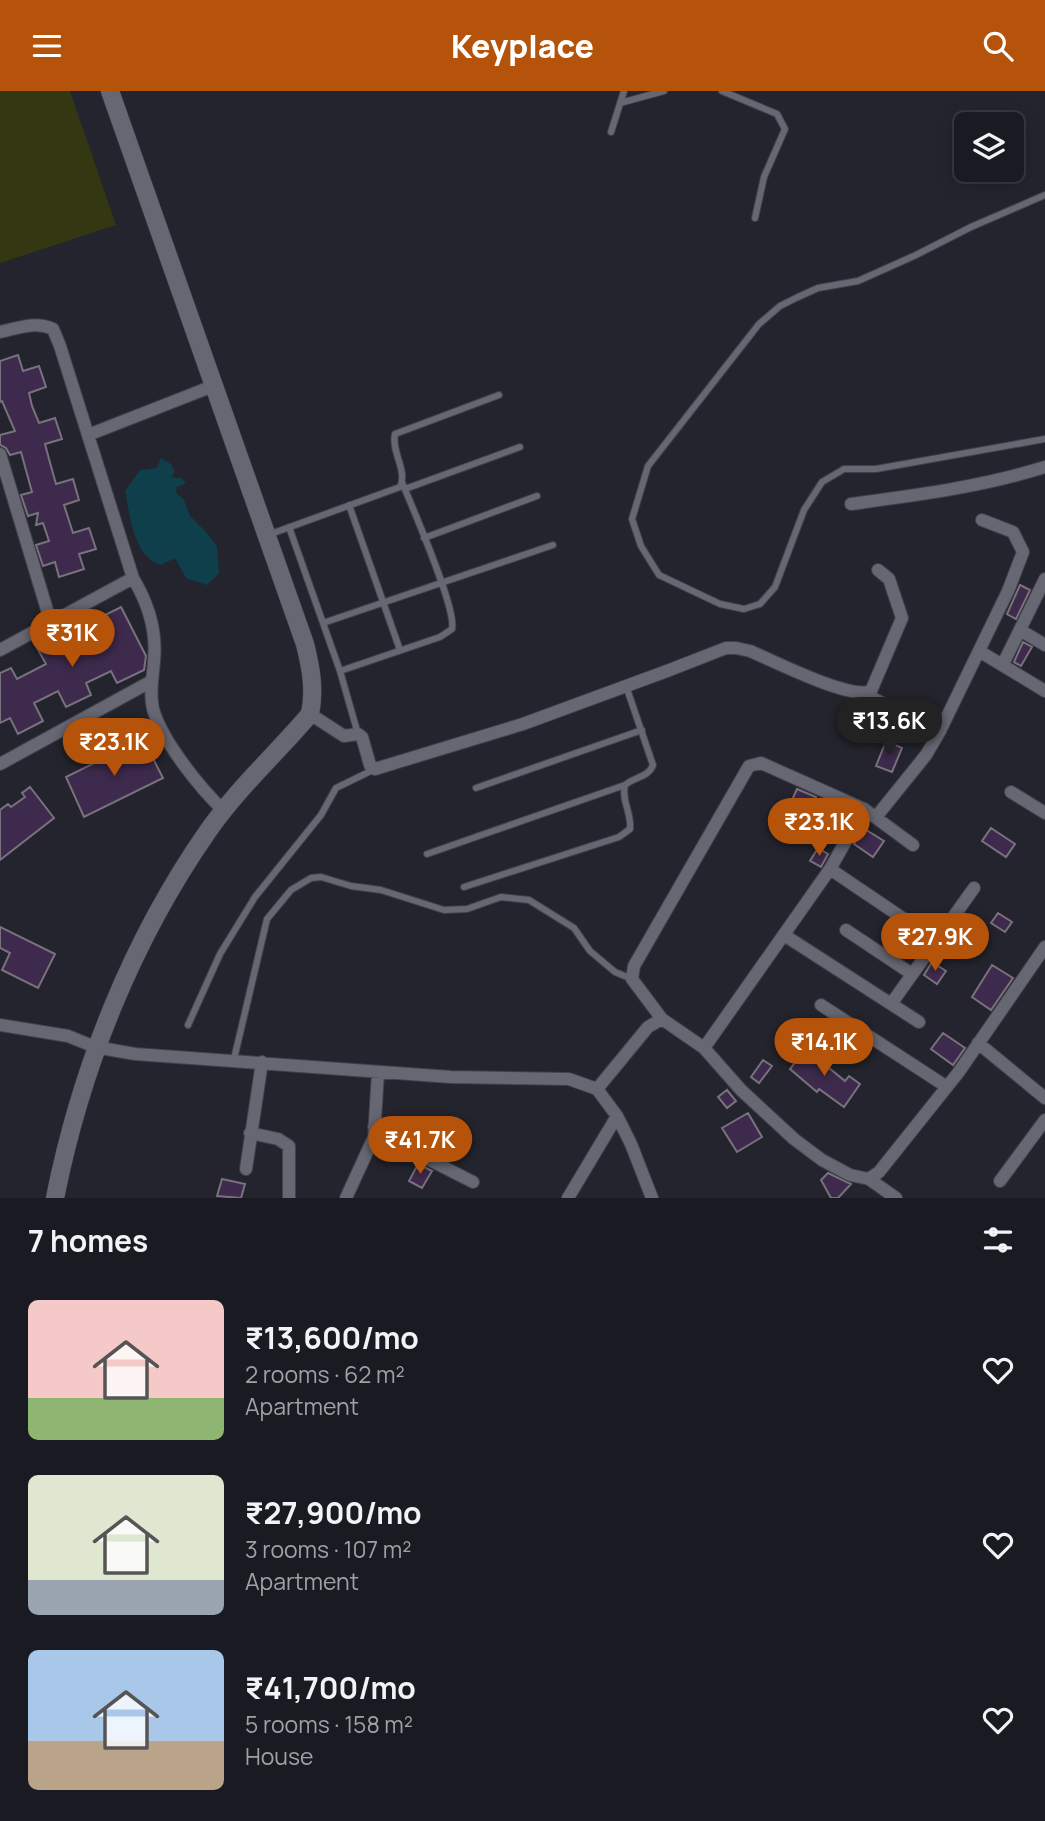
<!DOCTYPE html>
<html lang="en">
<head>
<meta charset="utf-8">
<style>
	:root { --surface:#1a1b22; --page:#23242a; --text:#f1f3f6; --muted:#9fa1a5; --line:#383940; --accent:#b45309 }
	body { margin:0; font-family:Manrope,sans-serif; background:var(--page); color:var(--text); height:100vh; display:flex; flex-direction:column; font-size:26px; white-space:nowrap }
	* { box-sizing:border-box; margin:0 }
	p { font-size:23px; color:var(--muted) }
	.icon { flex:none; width:38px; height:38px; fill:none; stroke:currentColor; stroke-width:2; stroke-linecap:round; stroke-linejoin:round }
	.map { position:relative; height:1107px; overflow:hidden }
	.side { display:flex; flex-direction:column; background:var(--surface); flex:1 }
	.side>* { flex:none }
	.controls { position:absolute; left:954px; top:21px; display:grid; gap:14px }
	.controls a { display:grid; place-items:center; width:70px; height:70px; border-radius:10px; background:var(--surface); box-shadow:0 4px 18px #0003,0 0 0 2px var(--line); font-size:35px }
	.price { position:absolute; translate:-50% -60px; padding:0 16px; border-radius:24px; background:var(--accent); color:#fff; font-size:23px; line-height:46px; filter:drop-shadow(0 2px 4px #0008) }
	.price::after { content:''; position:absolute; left:50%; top:42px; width:21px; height:16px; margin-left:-10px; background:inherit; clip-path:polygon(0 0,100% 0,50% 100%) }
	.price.selected { background:#222; color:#fff }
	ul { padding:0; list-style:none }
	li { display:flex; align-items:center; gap:21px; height:175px; padding:0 28px }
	li span { display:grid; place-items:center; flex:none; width:196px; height:140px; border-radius:10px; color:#555 }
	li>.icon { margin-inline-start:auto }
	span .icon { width:84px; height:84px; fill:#fffc; stroke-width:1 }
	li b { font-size:30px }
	h2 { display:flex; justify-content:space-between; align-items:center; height:84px; padding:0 28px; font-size:30px }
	header { display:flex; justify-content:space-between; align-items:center; height:91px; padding:0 28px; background:var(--accent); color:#fff; font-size:32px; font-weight:800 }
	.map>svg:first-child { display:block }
	.green { fill:#333812 }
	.water { fill:#0f3f4b }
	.building { fill:#3e2a4d; stroke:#78727d; stroke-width:2 }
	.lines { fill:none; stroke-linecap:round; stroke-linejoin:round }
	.lane-casing { stroke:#414149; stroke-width:8 }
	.street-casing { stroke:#414149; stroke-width:14 }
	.secondary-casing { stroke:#414149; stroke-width:19 }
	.lane { stroke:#676773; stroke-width:6 }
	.street { stroke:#676773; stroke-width:12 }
	.secondary { stroke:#676773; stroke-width:18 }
</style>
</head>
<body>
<header><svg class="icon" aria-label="menu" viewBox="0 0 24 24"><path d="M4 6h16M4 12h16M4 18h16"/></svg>Keyplace<svg class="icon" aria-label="search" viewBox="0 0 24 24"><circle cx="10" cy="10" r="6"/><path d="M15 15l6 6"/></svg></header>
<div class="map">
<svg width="1045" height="1107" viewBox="0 0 1045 1107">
	<rect width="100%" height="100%" fill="#23242d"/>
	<path class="green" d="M0,0H70L116,134L0,172Z"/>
	<path class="water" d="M161,367L171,373L175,381L171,386L181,387L186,392L176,397L177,403L183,407L190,425L208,443L217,456L219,482L207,494L186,487L175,467L161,474C133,466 130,424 125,400L140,379L157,377Z"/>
	<path class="building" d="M18,264L23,280L39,275L46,296L29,302L32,315L39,332L55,327L62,348L45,353L49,368L56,393L73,388L79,409L64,414L73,442L89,437L96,458L79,463L84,478L59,486L55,471L43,475L36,454L49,450L43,432L36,434L38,422L28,425L21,404L32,401L21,361L10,364L6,357L0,354V344L15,340L2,310L0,311V270Z
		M1020,494L1030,499L1016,528L1007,523Z
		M121,516L146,565L144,579L117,592L111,580L86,592L91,604L66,616L58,600L34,612L43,630L18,643L10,627L0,632V582L11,577L17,588L46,573L36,555L59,543L69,562L93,550L85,534Z
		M1023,551L1032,556L1021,575L1014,571Z
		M143,648L163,687L84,726L66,686Z
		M886,650L902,657L892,681L876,675Z
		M30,696L54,727L0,769V719L8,713L11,716L25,706L22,702Z
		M797,698L816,706L812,717L792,709Z
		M863,737L884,750L873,766L854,753Z
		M991,737L1015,753L1006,766L982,750Z
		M818,757L828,763L821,776L810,770Z
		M998,822L1012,831L1005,841L991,832Z
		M0,836L55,863L38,897L2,879L10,862L0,857Z
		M932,871L946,880L937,893L924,884Z
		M992,874L1013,887L991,919L972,906Z
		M943,942L965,957L953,974L931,958Z
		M806,958L845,990L849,985L860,993L844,1016L819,998L817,1001L790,978Z
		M763,969L772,975L759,992L751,986Z
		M727,999L736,1010L727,1017L718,1006Z
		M748,1022L762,1046L737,1061L722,1037Z
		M418,1073L432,1080L422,1097L409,1090Z
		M828,1082L851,1093L838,1107H831L821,1089Z
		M222,1088L245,1093L241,1107L217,1105Z"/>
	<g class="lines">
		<g class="lane-casing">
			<path id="lane" d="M722,0L777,23L785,38L764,86L755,127
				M620,12L664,0
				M611,41L624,0
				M1045,104L971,136L916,164L858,190L818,197L798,206L780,215L759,233L648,375L632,428L641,455L659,484L720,513L744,518L760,513L775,496L804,419L822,391L844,378H876L1045,348
				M405,398L520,356
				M349,414L400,559
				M289,436L340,580L358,643
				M268,444L400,396C408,380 391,361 395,343L499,304
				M424,447L537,405
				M323,532L553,454
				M340,580L440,546L452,538C457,518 412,416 402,391
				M476,697L642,639
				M427,763L625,694
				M464,796L619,746L630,738C632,723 621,709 625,694C634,686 649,686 653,674L626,595
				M188,934L220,863L255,806L321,724L336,697L375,678
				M234,968L267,828L291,799L311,787L321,786L351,795L381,799L444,819L467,818L501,806L529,809L574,837L590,860L615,881L632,888"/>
		</g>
		<g class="street-casing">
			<path id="street" d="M0,241C18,237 35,230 53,238L60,255L133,487C148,512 157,541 154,570C153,586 149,601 153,618C162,650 200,697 224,720
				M88,344L213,295
				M0,363L51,532
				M851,413C917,404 981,396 1045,376
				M1020,539L1045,554
				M0,559L133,487
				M979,560L1045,600
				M1003,573L1045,488
				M864,603L940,640
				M310,623L344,645L358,643L362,646L370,674L375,678L523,633L667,580L726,557H736L750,560C774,570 850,609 871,600L902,527L889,488L878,479
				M0,673L150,591
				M1011,701L1045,722
				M876,726L926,664L940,640L1008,500L1023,461L1013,441L982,429
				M830,778L935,849
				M846,839L912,883
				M784,844L919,931
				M891,913L974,797
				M821,914L947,996
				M662,928L632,888L634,875L749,675L761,672L864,718L913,754
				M0,934L68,945L95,956L135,963L451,986L569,988L597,998L617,1025L631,1053L652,1107
				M978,952L1045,1007
				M704,957L830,778L864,718
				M597,998L648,936L662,928L704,957L741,999L794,1048L822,1069L850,1084L869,1088L879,1081L958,982L1045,856
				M374,1036L414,1061L473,1091
				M250,1042L278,1048L289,1055V1107
				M246,1078L262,971
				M869,1088L896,1107
				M1000,1090L1045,1029
				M346,1107L374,1046L378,981
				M568,1107L617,1025"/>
		</g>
		<g class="secondary-casing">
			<path id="secondary" d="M55,1107C81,977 132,849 208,740C237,698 277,662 310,623C315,599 311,577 305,553L110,0"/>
		</g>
		<use href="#lane" class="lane"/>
		<use href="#street" class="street"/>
		<use href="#secondary" class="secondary"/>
	</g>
</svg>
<div class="controls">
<a><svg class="icon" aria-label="layers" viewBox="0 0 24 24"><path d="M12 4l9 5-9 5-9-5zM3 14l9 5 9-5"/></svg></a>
</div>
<b class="price" style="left:72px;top:578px">₹31K</b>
<b class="price selected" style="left:889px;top:666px">₹13.6K</b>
<b class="price" style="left:114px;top:687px">₹23.1K</b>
<b class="price" style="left:819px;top:767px">₹23.1K</b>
<b class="price" style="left:935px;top:882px">₹27.9K</b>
<b class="price" style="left:824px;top:987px">₹14.1K</b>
<b class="price" style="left:420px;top:1085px">₹41.7K</b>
</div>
<section class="side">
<h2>7 homes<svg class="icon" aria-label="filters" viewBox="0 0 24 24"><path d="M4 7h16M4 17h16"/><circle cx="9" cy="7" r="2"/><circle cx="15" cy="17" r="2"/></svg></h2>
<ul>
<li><span style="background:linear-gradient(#f6c9c9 70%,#8fb573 0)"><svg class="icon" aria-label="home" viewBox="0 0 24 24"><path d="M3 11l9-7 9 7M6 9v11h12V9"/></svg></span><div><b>₹13,600/mo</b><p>2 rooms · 62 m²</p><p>Apartment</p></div><svg class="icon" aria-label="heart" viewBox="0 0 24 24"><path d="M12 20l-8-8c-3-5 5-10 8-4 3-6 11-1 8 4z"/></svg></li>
<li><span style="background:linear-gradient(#dfe7d0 75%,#9aa5b1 0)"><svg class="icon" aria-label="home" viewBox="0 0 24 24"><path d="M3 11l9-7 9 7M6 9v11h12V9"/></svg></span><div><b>₹27,900/mo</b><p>3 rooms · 107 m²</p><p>Apartment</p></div><svg class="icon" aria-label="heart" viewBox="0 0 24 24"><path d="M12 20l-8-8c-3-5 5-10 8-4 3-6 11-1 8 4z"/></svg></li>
<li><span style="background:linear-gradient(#a9c7e8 65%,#b9a48a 0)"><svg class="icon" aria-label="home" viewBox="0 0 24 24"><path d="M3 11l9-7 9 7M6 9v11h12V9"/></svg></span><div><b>₹41,700/mo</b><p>5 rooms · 158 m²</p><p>House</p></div><svg class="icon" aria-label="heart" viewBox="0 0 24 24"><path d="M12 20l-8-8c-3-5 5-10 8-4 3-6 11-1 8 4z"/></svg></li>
</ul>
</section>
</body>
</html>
